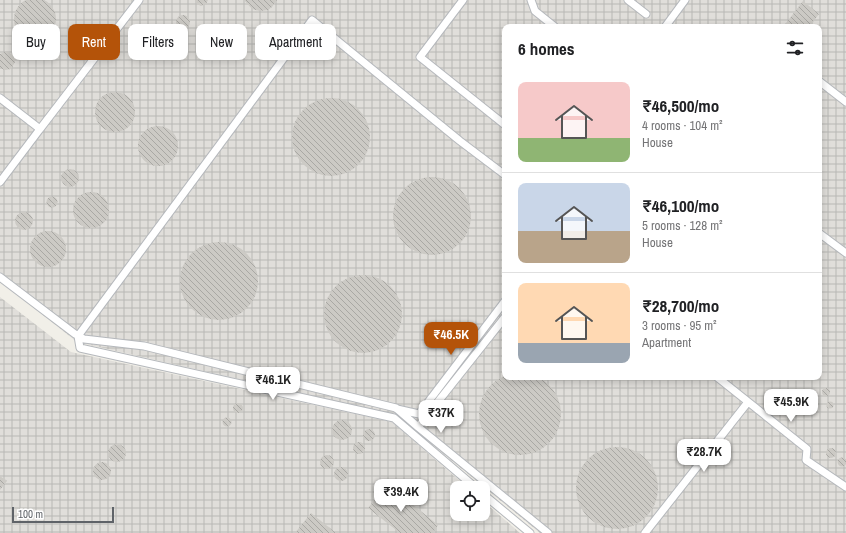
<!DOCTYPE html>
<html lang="en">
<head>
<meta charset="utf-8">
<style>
	:root { --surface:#fff; --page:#f2f2f2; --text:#202124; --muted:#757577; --line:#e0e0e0; --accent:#b45309 }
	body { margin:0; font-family:"Archivo Narrow",sans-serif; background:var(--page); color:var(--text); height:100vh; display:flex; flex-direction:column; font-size:15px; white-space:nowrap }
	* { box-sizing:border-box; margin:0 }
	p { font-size:13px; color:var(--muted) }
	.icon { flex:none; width:22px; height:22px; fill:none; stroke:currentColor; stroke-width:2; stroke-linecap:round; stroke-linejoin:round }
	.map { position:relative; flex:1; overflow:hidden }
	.panel { position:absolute; left:502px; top:24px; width:320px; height:356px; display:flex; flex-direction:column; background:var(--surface); border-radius:8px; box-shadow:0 2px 10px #0003 }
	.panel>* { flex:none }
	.top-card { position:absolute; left:12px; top:24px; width:380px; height:36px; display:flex; gap:8px }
	.controls { position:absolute; left:450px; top:481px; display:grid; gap:8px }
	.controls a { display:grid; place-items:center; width:40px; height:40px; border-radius:8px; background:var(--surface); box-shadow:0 2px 10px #0003; font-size:20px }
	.scale { position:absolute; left:12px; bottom:10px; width:102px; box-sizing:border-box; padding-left:4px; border:2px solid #5f6368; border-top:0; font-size:11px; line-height:14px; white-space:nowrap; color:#5f6368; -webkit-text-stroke:3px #fff; paint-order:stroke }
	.price { position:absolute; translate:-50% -34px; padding:0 9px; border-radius:8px; background:#fff; color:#222; font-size:13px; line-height:26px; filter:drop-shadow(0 1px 2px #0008) }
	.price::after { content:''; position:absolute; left:50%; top:24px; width:12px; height:9px; margin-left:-6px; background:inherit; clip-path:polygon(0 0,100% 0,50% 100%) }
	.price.on { background:var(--accent); color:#fff }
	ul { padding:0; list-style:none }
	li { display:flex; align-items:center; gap:12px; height:100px; padding:0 16px }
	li+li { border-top:1px solid var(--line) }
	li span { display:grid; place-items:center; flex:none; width:112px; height:80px; border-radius:8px; color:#555 }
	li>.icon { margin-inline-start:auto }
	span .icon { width:48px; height:48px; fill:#fffc; stroke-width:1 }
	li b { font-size:17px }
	h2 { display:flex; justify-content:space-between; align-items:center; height:48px; padding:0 16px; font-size:17px }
	.pill { padding:0 14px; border-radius:8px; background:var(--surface); box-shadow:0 2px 10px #0003; font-size:14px; line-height:36px }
	.pill.on { background:var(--accent); color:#fff }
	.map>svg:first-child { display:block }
	.industrial { fill:url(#industrial-grid); fill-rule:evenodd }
	.building { fill:url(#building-back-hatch) }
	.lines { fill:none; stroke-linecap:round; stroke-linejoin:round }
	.minor-casing { stroke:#b5b8bc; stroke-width:9 }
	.minor { stroke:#fff; stroke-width:7 }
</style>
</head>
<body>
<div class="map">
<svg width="846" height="533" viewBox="0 0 846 533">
	<defs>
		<pattern id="industrial-grid" width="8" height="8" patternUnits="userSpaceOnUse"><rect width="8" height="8" fill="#e0deda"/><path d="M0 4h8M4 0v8" fill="none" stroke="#b9b8b5"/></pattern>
		<pattern id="building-back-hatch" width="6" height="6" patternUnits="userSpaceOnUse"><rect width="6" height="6" fill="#cccac5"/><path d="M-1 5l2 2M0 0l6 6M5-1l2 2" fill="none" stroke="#a9a8a4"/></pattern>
	</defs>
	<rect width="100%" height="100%" fill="#f1efe8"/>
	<path class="industrial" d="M0,0H846V533H540L396,415L77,342L0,281ZM505,27H819V377H505Z
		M0,297L71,352L392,422L468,488H457V514H483V501L520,533H0Z"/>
	<path class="building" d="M14 19a21 21 0 1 1 42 0a21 21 0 1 1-42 0Z
		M195,0H208L206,4L201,6L197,4Z
		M244,0H277L272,7L268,10L260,11L252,9Z
		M803,1L819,14L809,27H783Z
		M176 22a7 7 0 1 1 14 0a7 7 0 1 1-14 0Z
		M207 43a17 17 0 1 1 34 0a17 17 0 1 1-34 0Z
		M7,51L14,56L15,62L11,69L5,70L0,68V54Z
		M95 112a20 20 0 1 1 40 0a20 20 0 1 1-40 0Z
		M292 137a39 39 0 1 1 78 0a39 39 0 1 1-78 0Z
		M138 146a20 20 0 1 1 40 0a20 20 0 1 1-40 0Z
		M61 178a9 9 0 1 1 18 0a9 9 0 1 1-18 0Z
		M393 216a39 39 0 1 1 78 0a39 39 0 1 1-78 0Z
		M73 210a18 18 0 1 1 36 0a18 18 0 1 1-36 0Z
		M46.5 202a5.5 5.5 0 1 1 11 0a5.5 5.5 0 1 1-11 0Z
		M15 221a9 9 0 1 1 18 0a9 9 0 1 1-18 0Z
		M30 249a18 18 0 1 1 36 0a18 18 0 1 1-36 0Z
		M180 281a39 39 0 1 1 78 0a39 39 0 1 1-78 0Z
		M324 314a39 39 0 1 1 78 0a39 39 0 1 1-78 0Z
		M479 414a41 41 0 1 1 82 0a41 41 0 1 1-82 0Z
		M822 392a4 4 0 1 1 8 0a4 4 0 1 1-8 0Z
		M826.5 405a3.5 3.5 0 1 1 7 0a3.5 3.5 0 1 1-7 0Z
		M233 408a5 5 0 1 1 10 0a5 5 0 1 1-10 0Z
		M222.5 422a4.5 4.5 0 1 1 9 0a4.5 4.5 0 1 1-9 0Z
		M332 430a10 10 0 1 1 20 0a10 10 0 1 1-20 0Z
		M363 435a6 6 0 1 1 12 0a6 6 0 1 1-12 0Z
		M353 448a6 6 0 1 1 12 0a6 6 0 1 1-12 0Z
		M108 453a9 9 0 1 1 18 0a9 9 0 1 1-18 0Z
		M576 488a41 41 0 1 1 82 0a41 41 0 1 1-82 0Z
		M826 453a5 5 0 1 1 10 0a5 5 0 1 1-10 0Z
		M320 462a7 7 0 1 1 14 0a7 7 0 1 1-14 0Z
		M837.5 462a4.5 4.5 0 1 1 9 0a4.5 4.5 0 1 1-9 0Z
		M93 471a9 9 0 1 1 18 0a9 9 0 1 1-18 0Z
		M334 474a7 7 0 1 1 14 0a7 7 0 1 1-14 0Z
		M0,476L7,481L0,490Z
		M387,484L438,525L433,533H400L368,508Z
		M311,513L336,533H295Z"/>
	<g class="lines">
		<g class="minor-casing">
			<path id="minor" d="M463,0L420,57L505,125
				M531,0L535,11L555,27
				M628,0L646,14
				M665,27L685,0
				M819,81L846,102
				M0,98L40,129L139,0
				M0,182L40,129
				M819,233L846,253
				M0,277L75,334L84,339L144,346L396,408L418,427
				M505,317L418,427L548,533
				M717,377L807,449L806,460L846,487
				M397,409L419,414L505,301
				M476,488L394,418L80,348L78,336L312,20L460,141L505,175
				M483,494L530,533
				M645,533L748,402"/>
		</g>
		<use href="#minor" class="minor"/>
	</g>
</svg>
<div class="controls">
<a><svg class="icon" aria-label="locate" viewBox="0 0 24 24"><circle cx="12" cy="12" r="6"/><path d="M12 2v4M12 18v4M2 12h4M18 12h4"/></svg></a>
</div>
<div class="scale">100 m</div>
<b class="price on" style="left:451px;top:356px">₹46.5K</b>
<b class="price" style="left:273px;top:401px">₹46.1K</b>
<b class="price" style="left:791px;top:423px">₹45.9K</b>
<b class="price" style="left:441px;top:434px">₹37K</b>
<b class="price" style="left:704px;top:473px">₹28.7K</b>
<b class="price" style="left:401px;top:513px">₹39.4K</b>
<div class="top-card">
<a class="pill">Buy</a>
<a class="pill on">Rent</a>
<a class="pill">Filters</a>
<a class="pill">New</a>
<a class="pill">Apartment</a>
</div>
<section class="panel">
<h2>6 homes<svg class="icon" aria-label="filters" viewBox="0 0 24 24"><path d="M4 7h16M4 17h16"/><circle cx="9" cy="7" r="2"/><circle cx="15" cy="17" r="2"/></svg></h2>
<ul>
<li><span style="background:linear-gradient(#f6c9c9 70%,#8fb573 0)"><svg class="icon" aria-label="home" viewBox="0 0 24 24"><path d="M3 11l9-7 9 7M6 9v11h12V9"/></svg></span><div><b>₹46,500/mo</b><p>4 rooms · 104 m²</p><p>House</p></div></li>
<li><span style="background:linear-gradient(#c9d6e8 60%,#b9a48a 0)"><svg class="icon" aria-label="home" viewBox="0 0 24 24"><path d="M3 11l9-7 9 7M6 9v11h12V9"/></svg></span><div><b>₹46,100/mo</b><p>5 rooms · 128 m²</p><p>House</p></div></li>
<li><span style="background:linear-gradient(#ffd9b3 75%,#9aa5b1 0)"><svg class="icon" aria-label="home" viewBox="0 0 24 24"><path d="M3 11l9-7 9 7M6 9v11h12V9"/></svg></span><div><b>₹28,700/mo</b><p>3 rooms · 95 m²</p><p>Apartment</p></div></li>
</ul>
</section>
</div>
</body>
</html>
